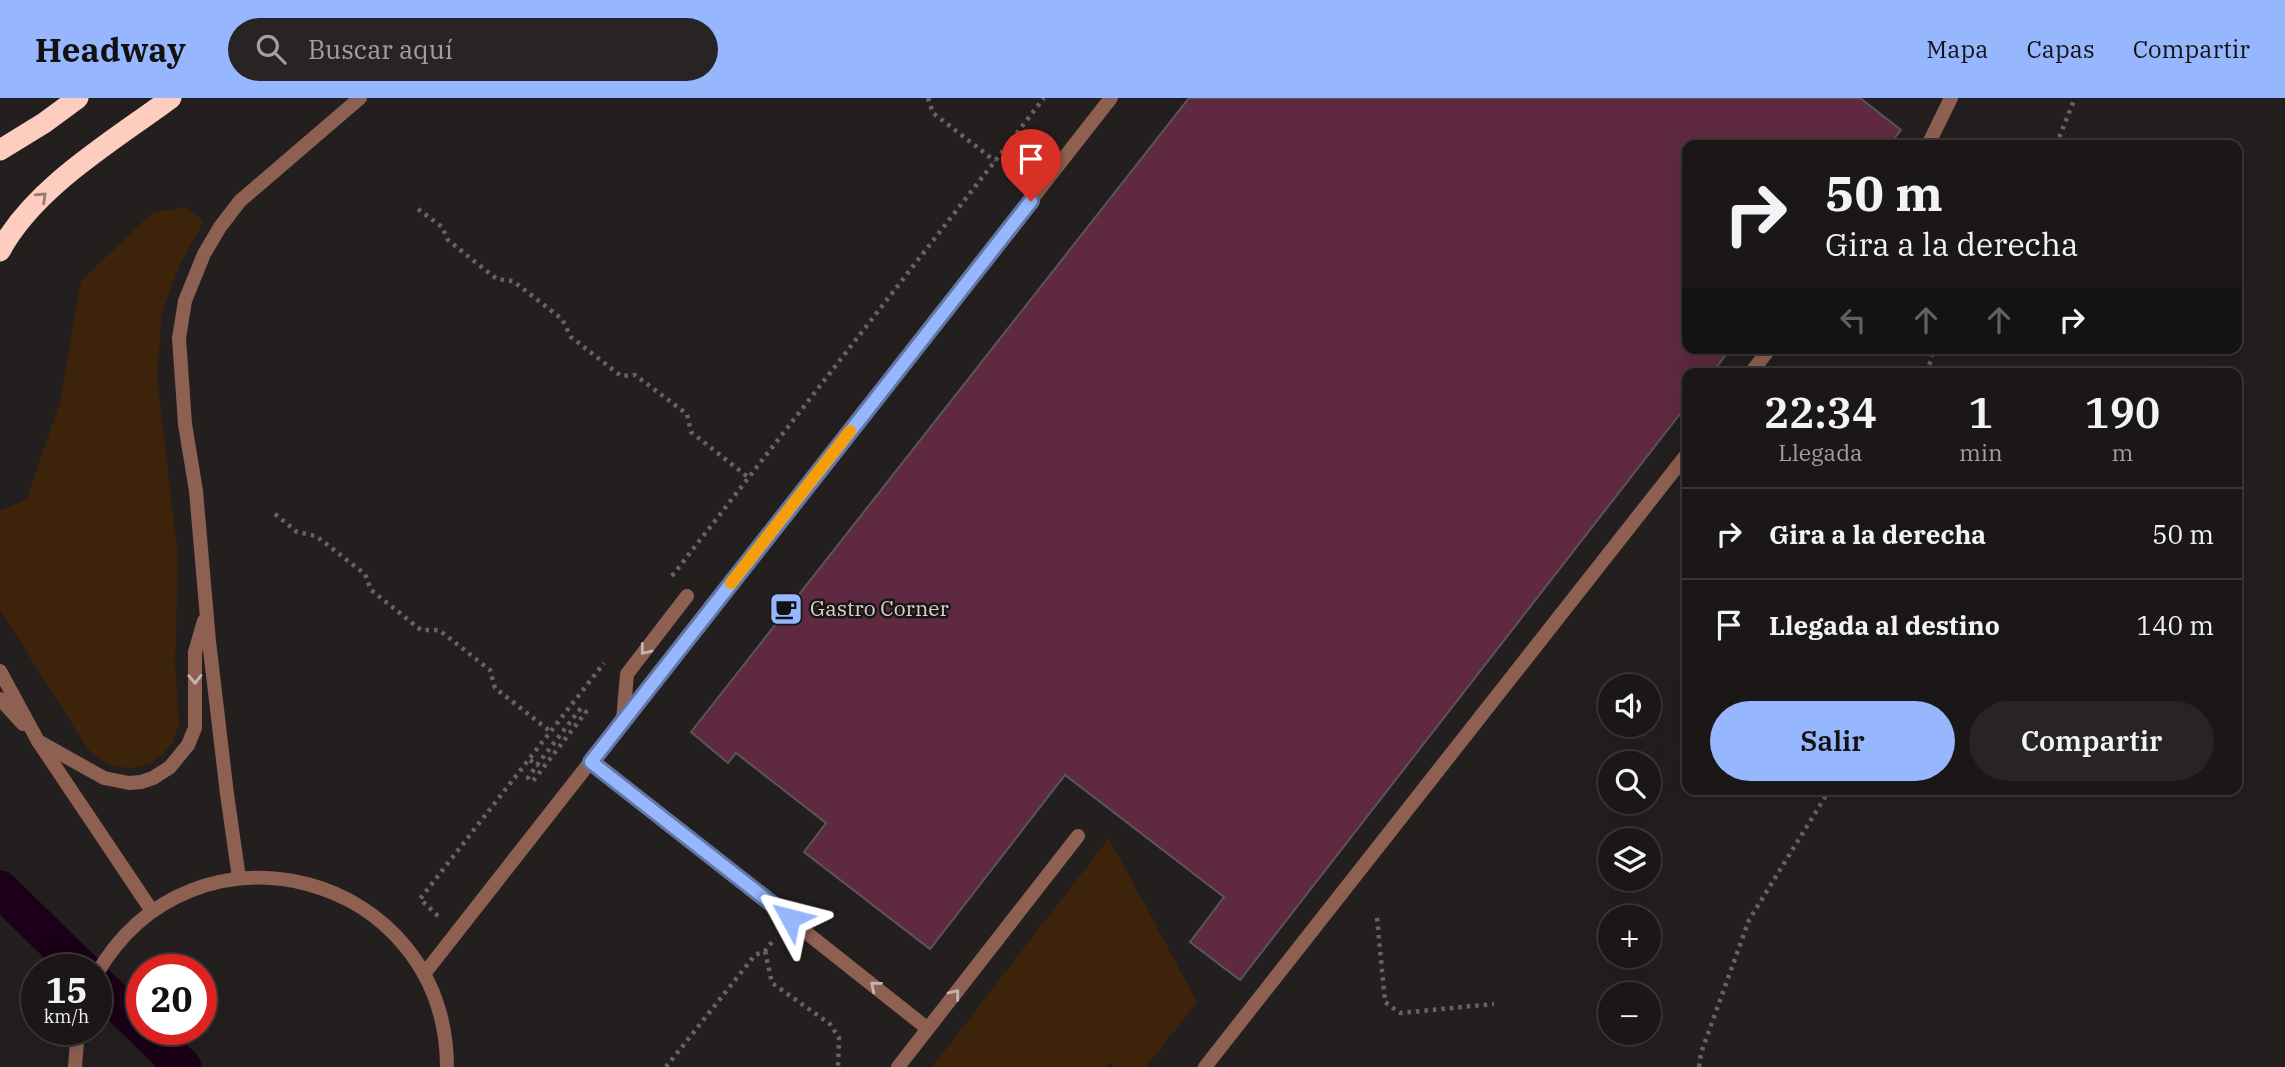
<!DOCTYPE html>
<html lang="es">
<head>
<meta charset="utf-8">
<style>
  :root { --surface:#1b1717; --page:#282424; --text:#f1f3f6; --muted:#a09fa1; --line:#393636; --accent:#96b6fd }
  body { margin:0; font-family:"IBM Plex Serif",serif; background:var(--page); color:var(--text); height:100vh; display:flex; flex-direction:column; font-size:26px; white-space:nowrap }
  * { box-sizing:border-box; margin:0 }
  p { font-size:23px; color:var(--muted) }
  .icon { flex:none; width:38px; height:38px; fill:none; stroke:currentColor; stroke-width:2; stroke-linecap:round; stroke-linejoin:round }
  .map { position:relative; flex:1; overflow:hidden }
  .side { position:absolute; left:1682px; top:270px; width:560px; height:427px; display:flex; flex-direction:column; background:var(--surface); border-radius:14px; box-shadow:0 7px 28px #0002,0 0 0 2px var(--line) }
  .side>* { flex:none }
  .hud { position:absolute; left:1682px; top:42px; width:560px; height:214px; border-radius:14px; box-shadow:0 7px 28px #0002,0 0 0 2px var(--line); background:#1b1717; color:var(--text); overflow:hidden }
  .buttons { position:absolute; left:1598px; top:576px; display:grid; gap:14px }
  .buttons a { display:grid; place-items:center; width:63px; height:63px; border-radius:50%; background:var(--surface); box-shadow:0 7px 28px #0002,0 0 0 2px var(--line); font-size:35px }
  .speed { position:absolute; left:21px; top:856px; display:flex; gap:14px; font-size:35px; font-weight:700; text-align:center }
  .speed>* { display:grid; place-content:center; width:91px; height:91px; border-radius:50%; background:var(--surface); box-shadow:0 7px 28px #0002,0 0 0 2px var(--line); line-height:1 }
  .speed small { font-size:18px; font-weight:400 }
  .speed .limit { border:10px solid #d22; background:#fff; color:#111 }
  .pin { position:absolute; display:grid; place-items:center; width:60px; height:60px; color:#fff; margin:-72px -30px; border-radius:50% 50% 50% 0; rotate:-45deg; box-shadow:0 0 7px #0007 }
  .pin .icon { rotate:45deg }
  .me { position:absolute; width:77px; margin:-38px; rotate:308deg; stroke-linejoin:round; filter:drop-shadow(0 0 5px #0008) }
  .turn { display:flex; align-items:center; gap:24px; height:147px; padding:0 28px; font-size:32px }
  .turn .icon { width:91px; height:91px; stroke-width:2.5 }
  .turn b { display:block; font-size:49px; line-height:60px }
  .lanes { display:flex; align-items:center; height:66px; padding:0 28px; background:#0003; justify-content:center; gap:35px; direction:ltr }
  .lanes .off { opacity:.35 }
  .eta { display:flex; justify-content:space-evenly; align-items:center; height:119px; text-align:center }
  .eta b { font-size:42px; font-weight:600; line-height:49px }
  .button { display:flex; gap:14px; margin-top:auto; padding:14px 28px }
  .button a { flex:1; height:80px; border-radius:42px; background:var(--accent); color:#111; font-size:28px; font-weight:600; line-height:80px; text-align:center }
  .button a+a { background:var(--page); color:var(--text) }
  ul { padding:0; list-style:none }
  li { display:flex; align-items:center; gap:21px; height:91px; padding:0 28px; border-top:2px solid var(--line) }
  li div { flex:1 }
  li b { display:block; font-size:26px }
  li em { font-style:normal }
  header { display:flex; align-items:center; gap:42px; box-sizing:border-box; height:98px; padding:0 35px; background:var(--accent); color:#111 }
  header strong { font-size:33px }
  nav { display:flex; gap:38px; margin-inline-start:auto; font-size:24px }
  .search { width:490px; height:63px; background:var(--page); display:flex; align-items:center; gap:18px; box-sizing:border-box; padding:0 24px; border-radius:38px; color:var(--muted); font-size:26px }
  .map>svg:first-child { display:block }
  .green { fill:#3d2309 }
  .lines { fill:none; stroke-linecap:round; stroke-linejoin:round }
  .canal { stroke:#1b0018; stroke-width:37 }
  .building { fill:#5f2a41; stroke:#5a5557; stroke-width:2 }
  .path { stroke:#676363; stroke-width:4.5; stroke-dasharray:3.5 5; stroke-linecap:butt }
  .lane { stroke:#8e6051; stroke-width:14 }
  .street { stroke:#8e6051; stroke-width:14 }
  .highway { stroke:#fdcebf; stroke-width:21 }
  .oneway { stroke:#977b73 }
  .oneway2 { stroke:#c3b6b2 }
  .route-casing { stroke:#6276a4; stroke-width:18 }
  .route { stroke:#96b6fd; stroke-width:12 }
  .slow { stroke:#f59e0b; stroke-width:12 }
  .labels { text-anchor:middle; stroke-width:5; stroke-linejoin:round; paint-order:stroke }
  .poi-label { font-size:21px; fill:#d5d2d2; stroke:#1a1616; text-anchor:start }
</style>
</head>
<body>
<header>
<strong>Headway</strong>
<div class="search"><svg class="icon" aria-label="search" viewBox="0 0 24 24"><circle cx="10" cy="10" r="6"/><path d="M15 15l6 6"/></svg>Buscar aquí</div>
<nav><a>Mapa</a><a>Capas</a><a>Compartir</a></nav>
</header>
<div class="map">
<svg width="2285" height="969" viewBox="0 0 2285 969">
  <rect width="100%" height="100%" fill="#241f1f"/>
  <path class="green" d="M185 109 204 123 180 166 162 214 157 279 178 460 175 566 179 626 171 647 162 657 151 665 135 670 117 669 101 662 88 651 0 512V413L27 401 61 301 81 183 152 115Z
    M1109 740 1197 904 1146 969H1114L1109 965 1105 969H932Z"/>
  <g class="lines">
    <path class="canal" d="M0 791 83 872
      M96 885 142 929
      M144 931 183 969"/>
  </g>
  <path class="building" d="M1189 0H1860L1901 32 1889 47H1687V250H1731L1712 275H1687V307L1240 882 1190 844 1224 799 1065 677 930 851 804 754 826 725 736 655 728 665 691 634Z"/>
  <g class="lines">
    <path class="path" d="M928 0 933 15 995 63
      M2056 47 2075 0
      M418 111 442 129 448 142 474 163 497 181 513 183 562 221 571 239 621 278 635 277 687 316 691 334 748 379
      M1927 275 1934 250
      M275 416 297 434 316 438 365 476 371 492 421 532H439L490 572 495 590 551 634
      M672 478 1044 0
      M530 662 537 667 581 610 586 614 533 683 528 680 537 667
      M438 818 420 801 604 565
      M1377 820 1385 904 1400 915 1494 906
      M765 853 772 885 830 926 839 940 838 969
      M666 969 755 857 765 853 775 840
      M1699 969 1701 955 1749 822 1830 691"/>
    <path class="lane" d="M1928 47 1951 0
      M1751 275 1770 250
      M623 622 627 576 687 498
      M38 643 104 680 129 685 141 684 153 680 170 669 188 647 195 630V554L204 523
      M591 664 928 931
      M239 780 227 696 209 543 196 393 185 326 179 240 185 203 204 156 220 129 240 103 360 0
      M424 876 1111 0
      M898 969 1078 738
      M1205 969 1687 356"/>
    <path class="street" d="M0 573 38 643 152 813
      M0 601 23 626
      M96 877C193 707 446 774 447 969
      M75 969 78 931"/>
    <path class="highway" d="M0 52 44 25 78 0
      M0 153C34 89 113 43 171 0"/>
  </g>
  <defs><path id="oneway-chevron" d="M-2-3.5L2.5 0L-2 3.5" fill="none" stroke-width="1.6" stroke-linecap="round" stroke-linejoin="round" transform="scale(1.75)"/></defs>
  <use class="oneway" href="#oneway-chevron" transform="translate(42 99) rotate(-43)"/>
  <g class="oneway2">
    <use href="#oneway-chevron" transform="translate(645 552) rotate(128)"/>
    <use href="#oneway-chevron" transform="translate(195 581) rotate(89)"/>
    <use href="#oneway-chevron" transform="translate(875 888) rotate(-141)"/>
    <use href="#oneway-chevron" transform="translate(955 896) rotate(-52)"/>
  </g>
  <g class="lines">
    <defs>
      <path id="route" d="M790 820 591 664 1031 103"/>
    </defs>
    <use href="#route" class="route-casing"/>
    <use href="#route" class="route"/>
    <path class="slow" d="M731 485 850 333"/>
  </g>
  <defs>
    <symbol id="cafe-square" viewBox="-11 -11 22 22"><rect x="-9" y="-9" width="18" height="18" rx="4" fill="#96b6fd" stroke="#1a1616"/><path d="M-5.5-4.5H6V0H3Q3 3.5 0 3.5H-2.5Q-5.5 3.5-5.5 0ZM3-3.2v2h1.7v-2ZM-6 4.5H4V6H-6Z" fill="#111"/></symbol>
  </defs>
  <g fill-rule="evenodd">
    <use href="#cafe-square" x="767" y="492" width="38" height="38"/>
  </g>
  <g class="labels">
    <g class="poi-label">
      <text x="810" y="518">Gastro Corner</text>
    </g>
  </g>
</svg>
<div class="buttons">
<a><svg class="icon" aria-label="sound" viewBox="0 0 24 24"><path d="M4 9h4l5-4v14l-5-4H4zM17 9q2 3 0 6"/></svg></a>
<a><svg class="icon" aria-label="search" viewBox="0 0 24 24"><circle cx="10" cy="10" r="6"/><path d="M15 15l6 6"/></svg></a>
<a><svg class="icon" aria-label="layers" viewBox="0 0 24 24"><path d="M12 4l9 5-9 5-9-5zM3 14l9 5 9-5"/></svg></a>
<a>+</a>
<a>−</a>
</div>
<div class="speed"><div>15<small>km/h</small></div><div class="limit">20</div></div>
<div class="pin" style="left:1031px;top:103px;background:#d93025"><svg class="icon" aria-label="arrive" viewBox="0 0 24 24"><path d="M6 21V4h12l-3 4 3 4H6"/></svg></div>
<svg class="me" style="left:790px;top:820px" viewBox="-20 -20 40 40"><path d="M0-17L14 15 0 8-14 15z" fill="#96b6fd" stroke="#fff" stroke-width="4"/></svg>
<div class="hud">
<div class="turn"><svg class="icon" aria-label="right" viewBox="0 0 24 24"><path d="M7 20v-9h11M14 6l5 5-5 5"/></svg><div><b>50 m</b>Gira a la derecha</div></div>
<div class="lanes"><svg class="icon off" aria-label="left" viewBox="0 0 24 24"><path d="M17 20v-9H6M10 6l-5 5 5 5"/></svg><svg class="icon off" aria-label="ahead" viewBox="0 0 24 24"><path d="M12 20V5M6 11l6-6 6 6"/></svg><svg class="icon off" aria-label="ahead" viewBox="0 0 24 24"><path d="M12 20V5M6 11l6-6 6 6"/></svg><svg class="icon" aria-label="right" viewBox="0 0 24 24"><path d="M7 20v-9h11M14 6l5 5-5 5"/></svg></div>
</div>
<section class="side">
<div class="eta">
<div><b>22:34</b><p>Llegada</p></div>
<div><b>1</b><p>min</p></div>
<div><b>190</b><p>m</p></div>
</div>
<ul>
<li><svg class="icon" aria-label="right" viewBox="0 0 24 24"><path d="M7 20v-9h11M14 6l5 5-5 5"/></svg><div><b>Gira a la derecha</b></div><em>50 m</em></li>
<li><svg class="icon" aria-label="arrive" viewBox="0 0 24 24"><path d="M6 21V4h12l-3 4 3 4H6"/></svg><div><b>Llegada al destino</b></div><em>140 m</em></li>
</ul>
<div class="button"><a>Salir</a><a>Compartir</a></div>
</section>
</div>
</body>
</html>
